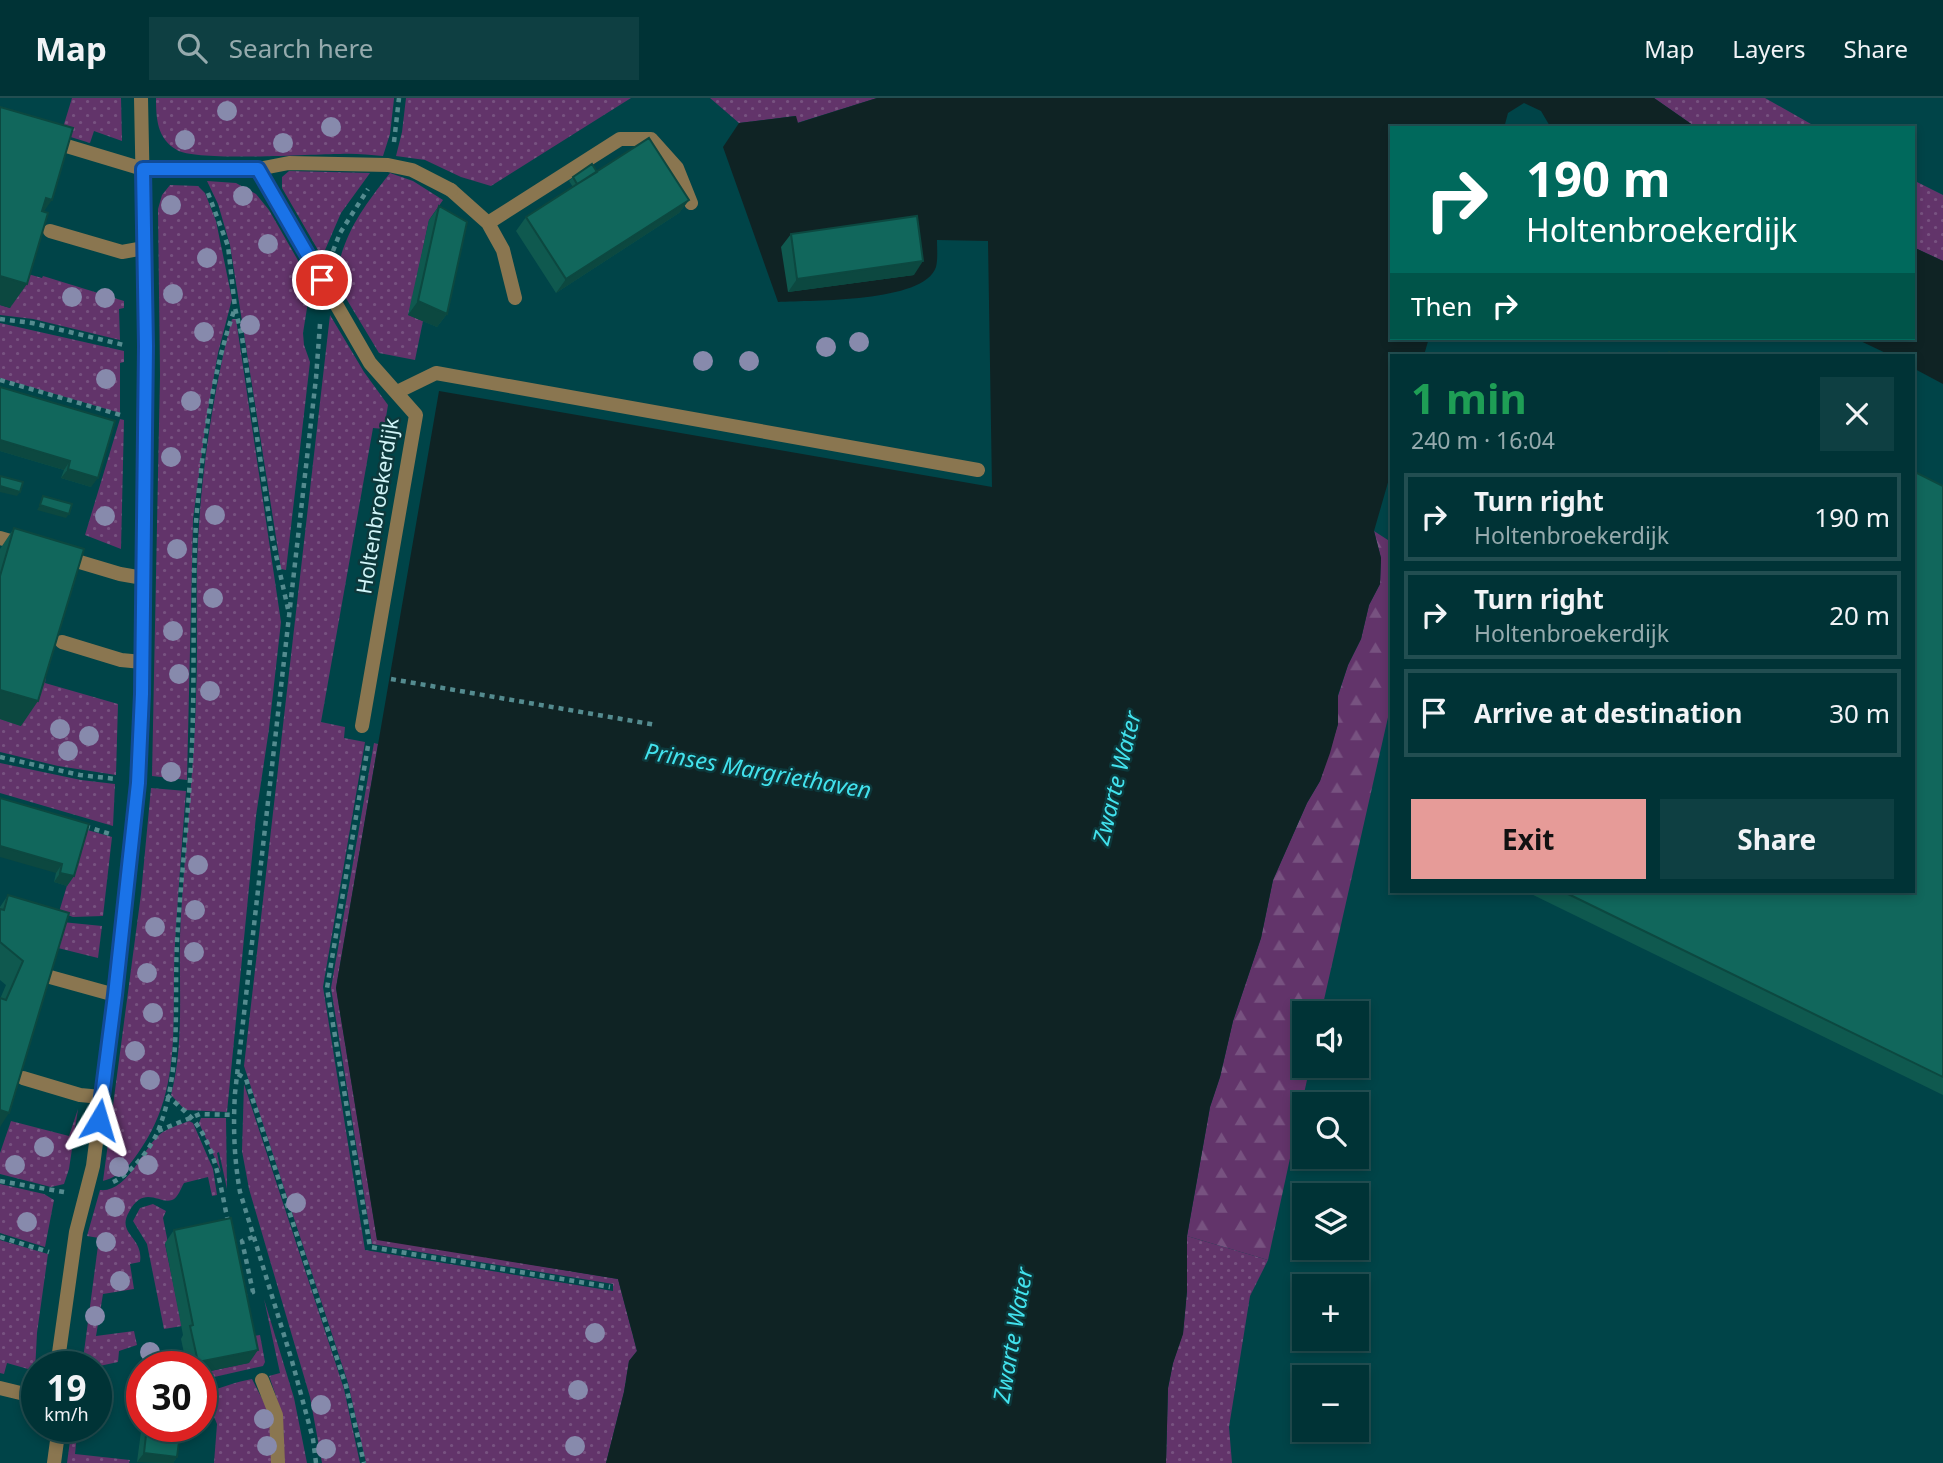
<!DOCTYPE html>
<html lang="en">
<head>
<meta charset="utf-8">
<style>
  :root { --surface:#003336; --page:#0e3f42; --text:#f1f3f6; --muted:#95aaad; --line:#224e51; --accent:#e69b98 }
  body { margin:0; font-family:"Noto Sans",sans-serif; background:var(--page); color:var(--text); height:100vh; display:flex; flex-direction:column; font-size:26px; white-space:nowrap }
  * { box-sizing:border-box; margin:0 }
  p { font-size:23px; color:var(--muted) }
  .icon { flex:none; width:38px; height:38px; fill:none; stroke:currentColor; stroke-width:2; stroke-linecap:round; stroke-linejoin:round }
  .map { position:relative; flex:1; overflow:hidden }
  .drawer { position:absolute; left:1390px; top:256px; width:525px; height:539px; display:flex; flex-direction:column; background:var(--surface); border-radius:0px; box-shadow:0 4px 10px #0003,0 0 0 2px var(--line) }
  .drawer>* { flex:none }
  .top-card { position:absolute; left:1390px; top:28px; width:525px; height:214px; border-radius:0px; box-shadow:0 4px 10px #0003,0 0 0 2px var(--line); background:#00695c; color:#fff; overflow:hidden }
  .controls { position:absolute; left:1292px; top:903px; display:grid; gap:14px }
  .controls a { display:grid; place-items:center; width:77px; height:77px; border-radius:0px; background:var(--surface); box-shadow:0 4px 10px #0003,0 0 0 2px var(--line); font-size:35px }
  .speed { position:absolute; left:21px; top:1253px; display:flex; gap:14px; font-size:35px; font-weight:700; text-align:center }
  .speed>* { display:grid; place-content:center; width:91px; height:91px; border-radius:50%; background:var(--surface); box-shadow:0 4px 10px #0003,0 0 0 2px var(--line); line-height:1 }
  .speed small { font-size:18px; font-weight:400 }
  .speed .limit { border:10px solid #d22; background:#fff; color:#111 }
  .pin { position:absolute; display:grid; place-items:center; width:60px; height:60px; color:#fff; margin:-30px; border:4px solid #fff; border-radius:50%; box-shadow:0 2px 7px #0007 }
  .me { position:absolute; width:77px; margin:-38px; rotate:7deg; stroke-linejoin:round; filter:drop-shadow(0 0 5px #0008) }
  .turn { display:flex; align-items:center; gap:24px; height:147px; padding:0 21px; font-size:32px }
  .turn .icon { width:91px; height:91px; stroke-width:2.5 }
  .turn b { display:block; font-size:49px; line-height:60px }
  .then { display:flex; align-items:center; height:66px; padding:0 21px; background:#0003; gap:14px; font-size:26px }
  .round { display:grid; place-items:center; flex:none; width:74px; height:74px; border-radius:0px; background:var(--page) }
  .summary { display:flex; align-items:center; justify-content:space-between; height:119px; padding:0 21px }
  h1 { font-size:42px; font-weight:700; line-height:52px; color:#1e9e55 }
  .cta { display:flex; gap:14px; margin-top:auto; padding:14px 21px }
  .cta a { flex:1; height:80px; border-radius:0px; background:var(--accent); color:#111; font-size:28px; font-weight:700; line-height:80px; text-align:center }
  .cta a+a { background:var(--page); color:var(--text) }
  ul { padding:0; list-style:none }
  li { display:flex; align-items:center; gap:21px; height:88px; margin:0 14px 10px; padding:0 7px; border:4px solid var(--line); border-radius:0px }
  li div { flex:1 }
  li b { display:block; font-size:26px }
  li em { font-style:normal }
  header { display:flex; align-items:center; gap:42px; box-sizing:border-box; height:98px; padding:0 35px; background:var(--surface); border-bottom:2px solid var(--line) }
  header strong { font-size:33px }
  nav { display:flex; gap:38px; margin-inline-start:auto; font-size:24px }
  .search { width:490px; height:63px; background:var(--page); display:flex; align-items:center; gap:18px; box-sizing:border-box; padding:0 24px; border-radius:0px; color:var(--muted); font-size:26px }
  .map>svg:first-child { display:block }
  .grass { fill:url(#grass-dots) }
  .forest { fill:url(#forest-firs) }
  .water { fill:#0f2324 }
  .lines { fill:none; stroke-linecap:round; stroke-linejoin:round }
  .path { stroke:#548b8f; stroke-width:4.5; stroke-dasharray:5 5; stroke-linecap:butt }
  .lane { stroke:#8a7650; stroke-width:14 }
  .street { stroke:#8a7650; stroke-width:14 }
  .tree { fill:#878aac }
  .wall { fill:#0f594f }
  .shaded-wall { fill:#0c4840 }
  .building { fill:#11675c; stroke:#0c4840; stroke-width:2 }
  .route-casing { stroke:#114b97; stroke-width:18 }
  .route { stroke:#1a73e8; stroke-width:12 }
  .labels { text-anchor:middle; stroke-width:5; stroke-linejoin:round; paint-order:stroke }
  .street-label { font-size:21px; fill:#d1f5f8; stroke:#0d383b }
  .water-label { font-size:23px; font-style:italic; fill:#42e2ed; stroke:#0d383b }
</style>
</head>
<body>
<header>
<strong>Map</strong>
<div class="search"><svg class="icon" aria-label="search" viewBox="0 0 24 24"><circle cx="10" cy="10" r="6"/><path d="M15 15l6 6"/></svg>Search here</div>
<nav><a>Map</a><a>Layers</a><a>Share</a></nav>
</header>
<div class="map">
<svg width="1943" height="1365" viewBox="0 0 1943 1365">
  <defs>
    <pattern id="grass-dots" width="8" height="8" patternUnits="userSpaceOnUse" patternTransform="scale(1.75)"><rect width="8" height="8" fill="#62346a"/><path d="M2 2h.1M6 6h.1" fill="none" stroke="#775280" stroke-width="1.8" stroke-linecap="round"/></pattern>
    <pattern id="forest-firs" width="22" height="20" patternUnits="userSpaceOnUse" patternTransform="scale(1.75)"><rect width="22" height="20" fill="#62346a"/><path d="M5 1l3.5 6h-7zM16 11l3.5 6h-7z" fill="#775280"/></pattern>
  </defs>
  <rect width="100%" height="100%" fill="#004448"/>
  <path class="grass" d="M72 0H121L122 43 94 33 90 45 61 36Z
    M156 0H394V1L390 36 383 58C369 57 354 55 340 56 311 56 197 64 177 52 157 41 156 20 156 0Z
    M406 0H631L491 88 461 79 425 62 396 58 402 34Z
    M710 0H877L797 25 795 18 739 25Z
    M1654 0H1765L1818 30H1697Z
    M289 73 370 75 341 115 322 159 282 90V79Z
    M390 75 413 83 443 102 429 122 409 217 423 223 415 262 379 255 335 182C344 135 361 112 390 75Z
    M1913 82 1943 97V163L1913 149Z
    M207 83 236 85 256 96 269 112 311 185 303 235 304 247 310 264 286 472 281 471 230 147 218 106Z
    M170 87 198 88 205 95 216 123 232 201 218 255 207 318 193 421 187 682 152 678 160 277 158 111 162 97Z
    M21 174 42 180 43 178 124 203V210L119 211 120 242 33 221 0 217V207L10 210Z
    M330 217 364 274 388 307 384 331 373 330 321 624 345 629 344 640 365 644 323 889 365 1152 613 1193V1186L372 1146 331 890 374 645 378 646 336 890 377 1141 618 1181 637 1253 629 1263 624 1294 606 1365H366L348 1285 244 968Z
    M232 221H236L281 524 269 631 256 718 227 1014 185 1012 171 997C186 939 177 877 181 817 185 745 194 673 196 600 198 556 196 512 197 468 199 390 212 296 232 221Z
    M0 225 124 253V264L120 265V315L0 280Z
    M120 321 124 322 121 451 85 437Z
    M44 577 46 579 45 585 118 606 116 677 58 668 0 654V621Z
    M0 665 81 682 115 686 113 728 0 695Z
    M151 690 186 693C182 744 178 796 175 847 171 917 183 988 142 1049 132 1065 122 1078 103 1083L141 796Z
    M84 731 112 739 103 818 73 819 59 814Z
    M62 824 102 828 98 860 54 849Z
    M244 986 344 1291 360 1365H322L310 1299 249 1091 242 1053Z
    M78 1011 69 1071 64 1086 51 1089 0 1076V1055L11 1023 69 1038Z
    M201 1020H226L227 1091 219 1054 217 1055 221 1074 199 1025Z
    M189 1023 193 1025 213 1071 217 1097 212 1098 208 1079 184 1085C181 1090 178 1100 172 1102 160 1107 144 1086 129 1114 116 1136 144 1139 140 1164L130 1166 134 1191 103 1196 96 1238 134 1233 137 1247 119 1253 118 1264 95 1269H82L99 1140 87 1138 100 1092C127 1095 142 1052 159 1037 167 1030 179 1027 189 1023Z
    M0 1086 44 1096 54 1102 45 1149 0 1135Z
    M153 1106 166 1113 163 1120 168 1145 165 1146 182 1228 164 1231 147 1146 133 1123 140 1110Z
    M1187 1138 1268 1162 1250 1198 1229 1329 1232 1365H1166L1168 1290 1173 1265 1183 1235 1187 1193Z
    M0 1142 48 1156 37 1235 35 1273 7 1265 4 1276 0 1275Z
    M264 1201 294 1300 307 1365H283C286 1330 281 1311 269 1278L280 1275Z
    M260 1237 265 1264 263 1268 201 1282V1275L248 1265 243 1240Z
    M252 1281 269 1314 272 1365H214L217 1326 205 1297 208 1294C223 1289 236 1284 252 1281Z
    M72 1328H78L75 1356 130 1362 129 1365H67Z"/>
  <path class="forest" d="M1374 433 1391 444V606L1321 915H1304V968H1310L1268 1162 1187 1138 1210 1009 1220 979 1233 923 1261 840 1273 782 1307 705 1320 683 1338 626V598L1348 567 1361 541 1369 507 1380 486 1381 460Z"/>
  <path class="water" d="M877 0H1654L1697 30H1551L1541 13 1524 5 1508 15 1504 30H1391V240H1429L1424 257H1391V374L1374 433 1381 460 1380 486 1369 507 1361 541 1348 567 1338 597V626L1330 655 1320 683 1307 705 1273 782 1261 840 1233 923 1220 979 1210 1009 1187 1138V1193L1183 1236 1173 1265 1168 1290 1166 1365H606L624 1294 629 1263 637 1253 618 1181 377 1142 336 890 439 293 992 389 988 143 937 142C937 150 938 161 936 169 924 205 812 202 778 204L723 49 739 25 796 18 798 25Z
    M1913 149 1943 163V286L1913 270V257H1890L1854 240H1913Z"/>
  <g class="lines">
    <path class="path" d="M394 44 399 0
      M208 95 228 148 235 210 242 239 272 439 288 511
      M333 153 340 135 368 91
      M0 221 32 225 124 247
      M0 282 124 318
      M391 581 656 627
      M368 648 327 890 370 1149 610 1189
      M0 659 80 677 116 681
      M85 728 110 736
      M238 976 246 981 346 1288 364 1365
      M167 997C176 1006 187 1014 195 1024 216 1051 221 1091 228 1124
      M158 1033 200 1016 234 1017
      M0 1083 64 1094
      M113 1084C131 1076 151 1050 158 1033 182 973 174 906 177 843 181 778 189 713 192 647 195 573 192 498 196 424 202 353 211 278 235 210
      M0 1139 49 1154
      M244 1194V1196L253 1194 242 1143 253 1139
      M316 1365 313 1341 292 1263 240 1094C234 1061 233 1028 235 995L316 280 320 226"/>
    <path class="lane" d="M50 43 143 71
      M451 92 488 125 503 152 515 200
      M488 125 620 41H651L677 70 691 105
      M50 133 122 154 144 150
      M397 294 436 275 978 372
      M0 440 24 447
      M63 459 120 476 143 480
      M62 544 121 562 142 564
      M50 879 115 897
      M23 980 80 997 101 999
      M0 1290 37 1299"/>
    <path class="street" d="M143 71H258L289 65 388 67 412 72 451 92
      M258 71 370 265 416 317 362 628
      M57 1269 76 1134 93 1068 115 897 138 685 142 596 146 249 141 0
      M262 1282 276 1317 278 1365
      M54 1365 59 1328"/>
  </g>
  <g class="tree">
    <circle cx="227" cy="13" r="10"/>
    <circle cx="331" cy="29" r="10"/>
    <circle cx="185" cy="42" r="10"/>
    <circle cx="283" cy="45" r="10"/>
    <circle cx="243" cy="98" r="10"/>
    <circle cx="171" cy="107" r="10"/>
    <circle cx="268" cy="146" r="10"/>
    <circle cx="207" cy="160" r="10"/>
    <circle cx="173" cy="196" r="10"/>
    <circle cx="72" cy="199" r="10"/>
    <circle cx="105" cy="200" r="10"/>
    <circle cx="250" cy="227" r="10"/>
    <circle cx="204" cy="234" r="10"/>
    <circle cx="859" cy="244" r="10"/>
    <circle cx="826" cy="249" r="10"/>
    <circle cx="703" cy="263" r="10"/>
    <circle cx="749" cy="263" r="10"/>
    <circle cx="106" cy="281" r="10"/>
    <circle cx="191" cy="303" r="10"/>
    <circle cx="171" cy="359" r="10"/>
    <circle cx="215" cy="417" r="10"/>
    <circle cx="105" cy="418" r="10"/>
    <circle cx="177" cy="451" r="10"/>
    <circle cx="213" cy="500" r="10"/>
    <circle cx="173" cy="533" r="10"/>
    <circle cx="179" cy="576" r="10"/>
    <circle cx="210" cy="593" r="10"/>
    <circle cx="60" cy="631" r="10"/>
    <circle cx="89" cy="638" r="10"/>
    <circle cx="68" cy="653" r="10"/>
    <circle cx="171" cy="674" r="10"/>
    <circle cx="198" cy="767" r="10"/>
    <circle cx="195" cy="812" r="10"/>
    <circle cx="155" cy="829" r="10"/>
    <circle cx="194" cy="854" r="10"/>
    <circle cx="147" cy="875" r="10"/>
    <circle cx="153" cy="915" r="10"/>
    <circle cx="135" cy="953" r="10"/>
    <circle cx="150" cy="982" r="10"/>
    <circle cx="44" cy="1049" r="10"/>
    <circle cx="15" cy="1067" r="10"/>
    <circle cx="148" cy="1067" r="10"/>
    <circle cx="119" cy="1069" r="10"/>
    <circle cx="296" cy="1105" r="10"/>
    <circle cx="115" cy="1109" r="10"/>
    <circle cx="27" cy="1124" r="10"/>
    <circle cx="106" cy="1144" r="10"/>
    <circle cx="120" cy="1183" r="10"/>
    <circle cx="95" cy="1218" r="10"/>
    <circle cx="595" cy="1235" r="10"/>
    <circle cx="150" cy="1254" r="10"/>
    <circle cx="578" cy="1292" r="10"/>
    <circle cx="321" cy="1307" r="10"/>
    <circle cx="264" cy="1321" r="10"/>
    <circle cx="267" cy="1348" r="10"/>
    <circle cx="575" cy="1348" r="10"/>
    <circle cx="326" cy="1351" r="10"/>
  </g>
  <path class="wall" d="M597 74 689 102 679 115 556 195 516 133 526 119 573 89 569 83 573 79Z
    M439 108 447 216 437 229 408 217 429 122Z
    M791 136 914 177 788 194 781 149Z
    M0 289 115 323 91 389 61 380 64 372 0 353Z
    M1943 388V997L1525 793H1913Z
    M14 430 21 628 0 621V451Z
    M0 700 74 778 67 788 54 784 56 775Z
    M8 797 69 815 0 1029V901L6 887 0 882V809Z
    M174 1132 249 1265 187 1269 181 1241 183 1237 165 1145Z
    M142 1326V1328H178L177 1359 173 1365 137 1364Z"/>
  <path class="shaded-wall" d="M46 100 52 102 35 126Z
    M689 102 679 115 556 195 566 181Z
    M923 163 914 177 788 194 797 181Z
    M0 178 27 186 10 210 0 207Z
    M418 203 447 216 437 229 408 217Z
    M0 342 70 363 64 372 0 353Z
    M68 371 98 380 91 389 61 380Z
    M0 388 20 394 17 398 0 394Z
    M40 407 69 416 66 420 37 412Z
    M0 592 38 603 21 628 0 621Z
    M0 748 62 766 56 775 0 759Z
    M60 775 74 778 67 788 54 784Z
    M0 1012 9 1015 0 1029Z
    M258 1252 249 1265 201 1275V1269H195L198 1264Z
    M144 1355 177 1359 173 1365 137 1364Z"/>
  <path class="building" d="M0 9 73 30 52 102 46 100 42 113 48 115 27 186 0 178Z
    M649 40 689 102 566 181 526 119Z
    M592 66 597 74 577 86 573 79Z
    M439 108 467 124 447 216 418 203Z
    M917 118 923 163 797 181 791 136Z
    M1669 254 1677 257H1668Z
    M0 289 115 323 98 380 68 371 70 363 0 342Z
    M1913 373 1943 388V979L1562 793H1913Z
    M0 378 23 384 20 394 0 388Z
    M43 398 72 406 69 416 40 407Z
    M14 430 84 451 38 603 0 592V478Z
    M0 700 89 726 74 778 60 775 62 766 0 748Z
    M8 797 69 815 9 1015 0 1012V900L6 902 23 863 0 844V811L4 812Z
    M231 1120 258 1252 198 1264 190 1228 193 1227 174 1132Z
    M147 1328 181 1329 177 1359 144 1355Z"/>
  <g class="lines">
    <defs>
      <path id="route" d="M99 1022 115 897 138 685 142 596 146 248 143 71H258L322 182"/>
    </defs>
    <use href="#route" class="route-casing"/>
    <use href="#route" class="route"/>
  </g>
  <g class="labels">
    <g class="street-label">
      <text transform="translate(378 408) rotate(-81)" y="7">Holtenbroekerdijk</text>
    </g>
    <g class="water-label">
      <text transform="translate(758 673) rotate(10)" y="8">Prinses Margriethaven</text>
      <text transform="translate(1117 680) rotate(-76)" y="8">Zwarte Water</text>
      <text transform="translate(1013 1237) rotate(-80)" y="8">Zwarte Water</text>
    </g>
  </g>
</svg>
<div class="controls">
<a><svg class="icon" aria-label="sound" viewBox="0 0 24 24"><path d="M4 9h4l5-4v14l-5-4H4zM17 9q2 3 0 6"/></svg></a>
<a><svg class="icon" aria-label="search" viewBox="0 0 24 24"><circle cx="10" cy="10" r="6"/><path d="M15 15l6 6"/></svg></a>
<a><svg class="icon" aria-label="layers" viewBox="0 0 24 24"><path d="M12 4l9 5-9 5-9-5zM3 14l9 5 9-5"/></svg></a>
<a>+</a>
<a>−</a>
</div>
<div class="speed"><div>19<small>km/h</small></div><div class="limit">30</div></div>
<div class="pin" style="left:322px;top:182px;background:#d93025"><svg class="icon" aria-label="arrive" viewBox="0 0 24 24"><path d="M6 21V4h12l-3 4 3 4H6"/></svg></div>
<svg class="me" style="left:99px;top:1022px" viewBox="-20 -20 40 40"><path d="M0-17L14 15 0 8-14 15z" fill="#1a73e8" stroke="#fff" stroke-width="4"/></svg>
<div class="top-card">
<div class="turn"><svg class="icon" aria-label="right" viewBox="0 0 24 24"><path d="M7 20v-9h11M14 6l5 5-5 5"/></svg><div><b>190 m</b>Holtenbroekerdijk</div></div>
<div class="then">Then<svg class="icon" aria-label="right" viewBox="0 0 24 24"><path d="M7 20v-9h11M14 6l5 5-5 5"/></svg></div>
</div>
<section class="drawer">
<div class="summary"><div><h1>1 min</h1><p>240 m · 16:04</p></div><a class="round"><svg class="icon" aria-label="close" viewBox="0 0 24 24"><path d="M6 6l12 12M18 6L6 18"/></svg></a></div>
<ul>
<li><svg class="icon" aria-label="right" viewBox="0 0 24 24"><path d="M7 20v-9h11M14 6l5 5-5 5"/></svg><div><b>Turn right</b><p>Holtenbroekerdijk</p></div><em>190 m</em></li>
<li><svg class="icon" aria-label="right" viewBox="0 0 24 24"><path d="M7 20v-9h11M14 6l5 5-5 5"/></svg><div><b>Turn right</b><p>Holtenbroekerdijk</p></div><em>20 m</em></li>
<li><svg class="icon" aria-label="arrive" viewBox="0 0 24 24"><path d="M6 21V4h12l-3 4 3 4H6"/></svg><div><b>Arrive at destination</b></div><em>30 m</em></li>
</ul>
<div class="cta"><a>Exit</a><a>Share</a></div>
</section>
</div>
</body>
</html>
